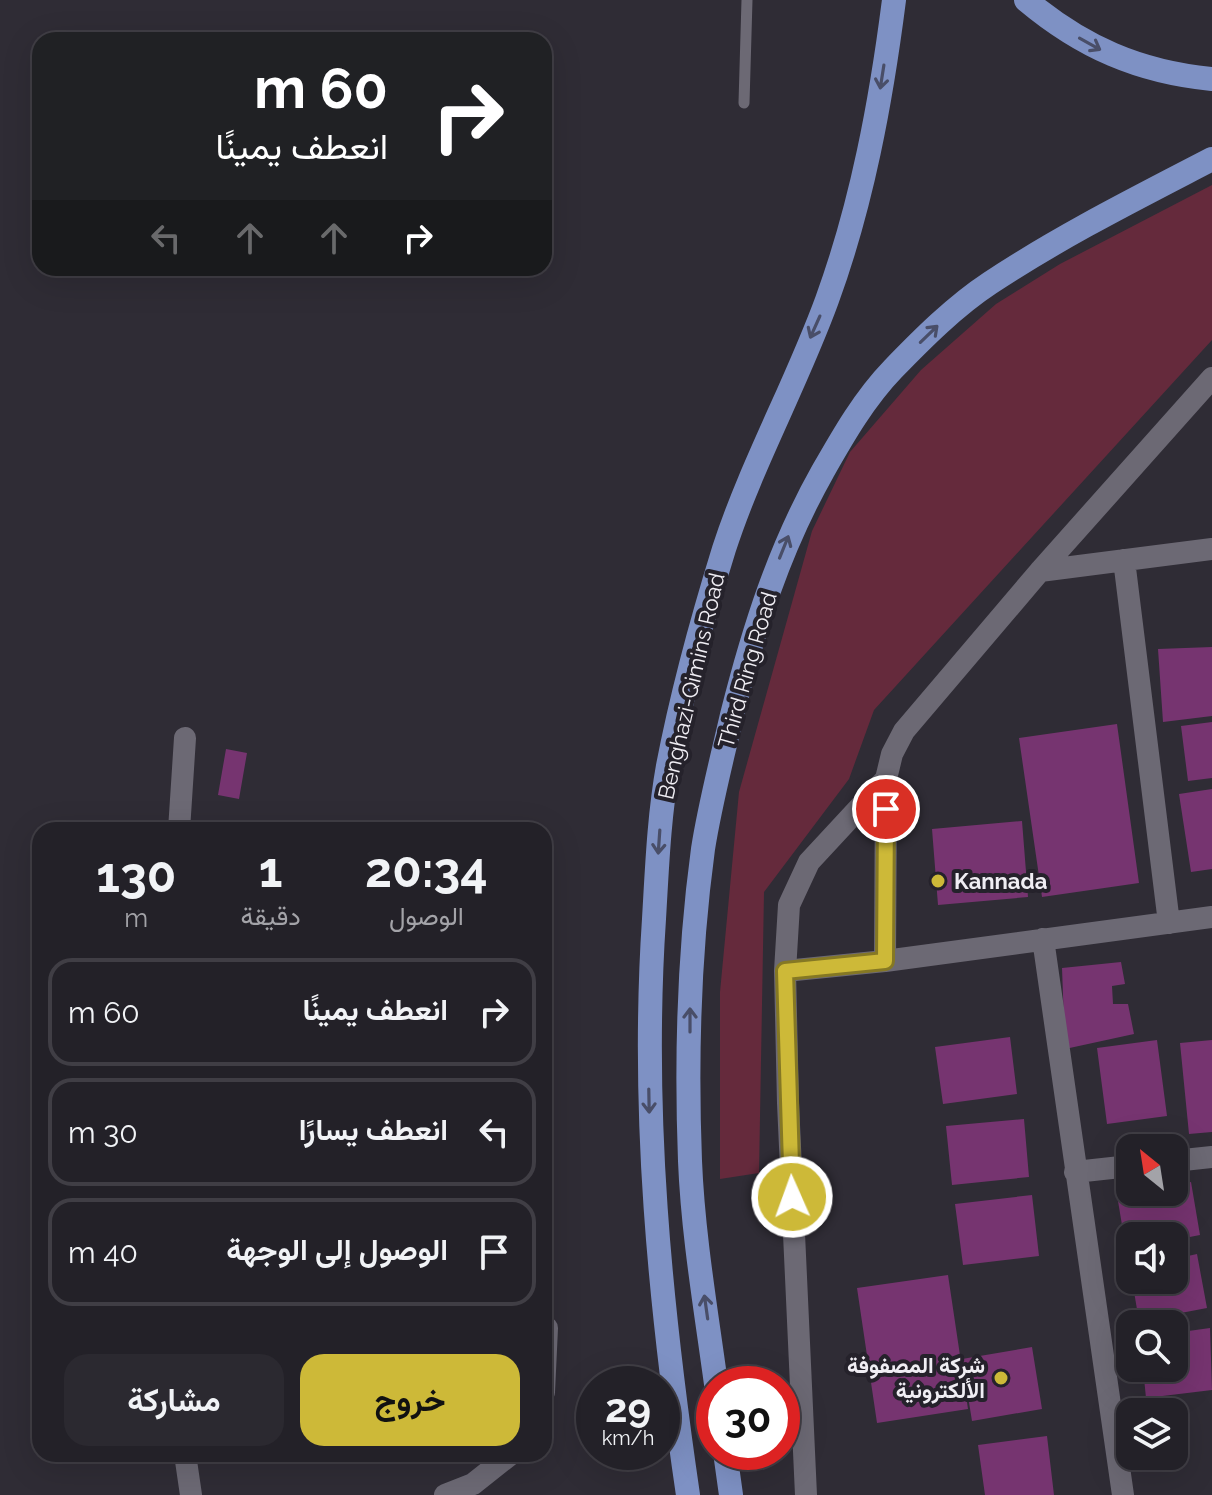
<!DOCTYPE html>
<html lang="ar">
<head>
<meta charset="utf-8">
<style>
  :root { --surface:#232128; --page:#2b2930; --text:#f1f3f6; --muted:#a3a3a8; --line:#403e45; --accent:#cdb938 }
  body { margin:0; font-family:Raleway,Vazirmatn,sans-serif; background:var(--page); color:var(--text); direction:rtl; height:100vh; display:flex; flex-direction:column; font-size:30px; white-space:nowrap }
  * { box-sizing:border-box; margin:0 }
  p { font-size:26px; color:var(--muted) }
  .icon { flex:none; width:44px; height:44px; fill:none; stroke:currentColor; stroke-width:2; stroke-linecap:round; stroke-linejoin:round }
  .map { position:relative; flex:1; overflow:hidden; direction:ltr }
  .side { position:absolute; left:32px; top:822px; width:520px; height:640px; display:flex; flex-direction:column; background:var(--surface); border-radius:24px; box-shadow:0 8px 32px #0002,0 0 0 2px var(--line); direction:rtl }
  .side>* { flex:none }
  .banner { position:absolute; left:32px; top:32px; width:520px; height:244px; border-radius:24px; box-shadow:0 8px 32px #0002,0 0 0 2px var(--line); direction:rtl; background:#202124; color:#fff; overflow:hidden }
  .needle { width:52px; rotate:330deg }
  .buttons { position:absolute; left:1116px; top:1134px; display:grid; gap:16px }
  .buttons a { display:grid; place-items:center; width:72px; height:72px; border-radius:16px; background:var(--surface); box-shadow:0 8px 32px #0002,0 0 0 2px var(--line); font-size:40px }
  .speed { position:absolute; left:576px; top:1366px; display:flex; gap:16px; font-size:40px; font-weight:700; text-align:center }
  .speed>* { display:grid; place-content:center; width:104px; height:104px; border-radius:50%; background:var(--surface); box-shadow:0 8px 32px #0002,0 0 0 2px var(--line); line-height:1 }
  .speed small { font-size:20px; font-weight:400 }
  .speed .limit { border:12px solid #d22; background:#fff; color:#111 }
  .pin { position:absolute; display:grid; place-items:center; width:68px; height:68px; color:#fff; margin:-34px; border:4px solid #fff; border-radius:50%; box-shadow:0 2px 8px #0007 }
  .me { position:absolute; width:88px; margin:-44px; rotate:358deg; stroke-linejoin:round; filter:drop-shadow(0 0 6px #0008) }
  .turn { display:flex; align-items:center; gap:28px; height:168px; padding:0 32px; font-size:36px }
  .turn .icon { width:104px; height:104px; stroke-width:2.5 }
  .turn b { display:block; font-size:56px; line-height:68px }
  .lanes { display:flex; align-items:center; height:76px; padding:0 32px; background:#0003; justify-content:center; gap:40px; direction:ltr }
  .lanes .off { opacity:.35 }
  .eta { display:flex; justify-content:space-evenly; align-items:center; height:136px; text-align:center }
  .eta b { font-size:48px; font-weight:700; line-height:56px }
  .primary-button { display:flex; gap:16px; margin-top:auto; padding:16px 32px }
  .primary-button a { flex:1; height:92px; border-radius:24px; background:var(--accent); color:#111; font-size:32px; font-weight:700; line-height:92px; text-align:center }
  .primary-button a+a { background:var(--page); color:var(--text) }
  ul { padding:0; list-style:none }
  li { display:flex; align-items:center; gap:24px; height:108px; margin:0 16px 12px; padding:0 16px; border:4px solid var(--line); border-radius:24px }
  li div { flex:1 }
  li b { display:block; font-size:30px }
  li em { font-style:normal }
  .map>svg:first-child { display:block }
  .green { fill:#652a3c }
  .building { fill:#763470 }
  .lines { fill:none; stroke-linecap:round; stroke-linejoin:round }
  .lane { stroke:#6c6974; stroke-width:11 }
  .street { stroke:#6c6974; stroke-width:22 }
  .primary { stroke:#7e91c4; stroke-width:24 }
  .oneway { stroke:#494e68 }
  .route-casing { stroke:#857824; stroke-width:20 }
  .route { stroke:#cdb938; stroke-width:14 }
  .poi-dot { fill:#cdb938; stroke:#25222b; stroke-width:3 }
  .labels { text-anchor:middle; stroke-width:8; stroke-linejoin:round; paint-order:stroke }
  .street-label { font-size:22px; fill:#f0eef4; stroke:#25222b }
  .poi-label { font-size:22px; font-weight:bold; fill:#f0eef4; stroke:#25222b; text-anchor:start }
</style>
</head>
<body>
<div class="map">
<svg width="1212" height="1495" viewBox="0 0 1212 1495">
  <rect width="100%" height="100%" fill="#2f2c35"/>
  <path class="green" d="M1212 185V340L874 710 849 779 764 892 759 1173 720 1179V992L739 792 812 531 850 452 921 370 996 304 1060 264Z"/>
  <path class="building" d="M1212 647V716L1163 722 1158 649Z
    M1212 722V778L1188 781 1181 726Z
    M1117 724 1139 883 1042 897 1019 738Z
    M226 749 247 753 239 799 218 795Z
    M1212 789V869L1191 872 1179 794Z
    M1022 821 1028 897 938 905 932 829Z
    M1121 962 1125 984 1112 986 1113 1004H1128L1134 1034 1065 1049 1062 968Z
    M1010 1037 1017 1094 943 1104 935 1047Z
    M1157 1040 1167 1116 1107 1124 1097 1048Z
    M1212 1040V1132L1189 1134 1180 1043Z
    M1024 1119 1029 1177 952 1185 946 1126Z
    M1191 1182 1200 1235 1174 1240V1236H1130V1248L1126 1249 1117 1195 1135 1192H1174V1185Z
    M1032 1195 1039 1256 963 1265 955 1204Z
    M1197 1254 1207 1308 1139 1321 1132 1280H1174V1259Z
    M948 1275 968 1409 877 1423 857 1288Z
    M1210 1328 1212 1390 1146 1398 1143 1368H1174V1333Z
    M1032 1347 1042 1409 972 1421 962 1359Z
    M1047 1436 1054 1495H985L978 1445Z"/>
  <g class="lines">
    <path class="lane" d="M744 103 747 0"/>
    <path class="street" d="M1124 560 1169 923
      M1040 571 1212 549
      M179 830 185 738
      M1043 939 1123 1495
      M885 961 886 779 892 754 904 731 1040 571 1212 378
      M785 971 789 905 809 862 886 779
      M1174 1161 1212 1157
      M1075 1172 1130 1166
      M544 1392 547 1328
      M185 1454 191 1495
      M445 1495 473 1484 511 1454
      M806 1495 788 1103 785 971 885 961 1212 917"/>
    <path class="primary" d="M1026 0C1082 47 1139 72 1212 79
      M716 1384C706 1310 693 1235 690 1161 686 1057 689 952 703 849 710 804 722 759 732 715 754 628 779 549 823 471 843 436 864 399 893 369 922 339 955 306 990 283 1061 236 1137 198 1212 159
      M725 1452 731 1495
      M688 1495C660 1304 641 1112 654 919 657 868 659 816 668 766 682 693 702 620 724 549 752 463 796 385 827 300 862 204 881 102 894 0"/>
  </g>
  <defs><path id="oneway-shaft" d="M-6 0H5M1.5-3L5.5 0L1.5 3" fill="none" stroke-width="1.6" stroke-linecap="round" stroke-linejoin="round" transform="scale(2)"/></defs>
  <g class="oneway">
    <use href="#oneway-shaft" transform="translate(1090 44) rotate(29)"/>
    <use href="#oneway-shaft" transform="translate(882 77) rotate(99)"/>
    <use href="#oneway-shaft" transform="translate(815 327) rotate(114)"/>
    <use href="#oneway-shaft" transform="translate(929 334) rotate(-44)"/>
    <use href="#oneway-shaft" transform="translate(784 547) rotate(-68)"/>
    <use href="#oneway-shaft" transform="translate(659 842) rotate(94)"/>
    <use href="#oneway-shaft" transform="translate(690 1020) rotate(-90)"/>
    <use href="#oneway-shaft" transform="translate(649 1101) rotate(89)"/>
    <use href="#oneway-shaft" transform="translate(706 1307) rotate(-98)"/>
  </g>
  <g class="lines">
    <defs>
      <path id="route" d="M792 1197 785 971 885 961 886 809"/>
    </defs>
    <use href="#route" class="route-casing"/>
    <use href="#route" class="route"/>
  </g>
  <g class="poi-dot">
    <circle cx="938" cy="881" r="8"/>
    <circle cx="1001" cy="1378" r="8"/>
  </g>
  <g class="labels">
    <g class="street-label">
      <text transform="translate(747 670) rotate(-74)" y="8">Third Ring Road</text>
      <text transform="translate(691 686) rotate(-77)" y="8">Benghazi-Qimins Road</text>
    </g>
    <g class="poi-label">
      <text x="954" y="889">Kannada</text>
      <text x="985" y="1373" text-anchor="end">شركة المصفوفة<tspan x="985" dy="25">الألكترونية</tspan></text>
    </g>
  </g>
</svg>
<div class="buttons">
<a><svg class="needle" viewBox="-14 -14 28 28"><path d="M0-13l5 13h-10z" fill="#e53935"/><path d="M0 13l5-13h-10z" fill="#a3a3a8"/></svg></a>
<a><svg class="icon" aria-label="sound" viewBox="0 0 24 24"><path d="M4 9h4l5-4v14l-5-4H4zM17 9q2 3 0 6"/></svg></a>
<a><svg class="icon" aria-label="search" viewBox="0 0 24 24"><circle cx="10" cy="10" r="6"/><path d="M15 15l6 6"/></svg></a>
<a><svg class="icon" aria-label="layers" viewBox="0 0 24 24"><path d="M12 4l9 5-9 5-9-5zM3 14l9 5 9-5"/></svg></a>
</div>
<div class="speed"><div>29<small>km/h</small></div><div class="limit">30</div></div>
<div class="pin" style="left:886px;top:809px;background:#d93025"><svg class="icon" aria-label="arrive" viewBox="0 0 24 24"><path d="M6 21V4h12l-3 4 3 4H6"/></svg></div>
<svg class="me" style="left:792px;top:1197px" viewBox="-20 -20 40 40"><circle r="17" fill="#cdb938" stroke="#fff" stroke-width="3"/><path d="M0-11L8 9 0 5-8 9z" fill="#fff"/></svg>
<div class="banner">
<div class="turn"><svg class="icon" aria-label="right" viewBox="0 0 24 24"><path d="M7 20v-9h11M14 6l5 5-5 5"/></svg><div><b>60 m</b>انعطف يمينًا</div></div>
<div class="lanes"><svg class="icon off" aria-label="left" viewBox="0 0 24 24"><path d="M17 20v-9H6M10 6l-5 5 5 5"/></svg><svg class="icon off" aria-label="ahead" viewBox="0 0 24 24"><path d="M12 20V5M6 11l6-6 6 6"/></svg><svg class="icon off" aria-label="ahead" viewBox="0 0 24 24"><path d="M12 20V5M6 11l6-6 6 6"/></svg><svg class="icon" aria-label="right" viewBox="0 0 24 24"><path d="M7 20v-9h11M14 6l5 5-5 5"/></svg></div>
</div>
<section class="side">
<div class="eta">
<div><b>20:34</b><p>الوصول</p></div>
<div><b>1</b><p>دقيقة</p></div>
<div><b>130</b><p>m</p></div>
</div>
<ul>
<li><svg class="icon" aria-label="right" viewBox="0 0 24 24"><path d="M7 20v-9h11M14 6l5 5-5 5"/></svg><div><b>انعطف يمينًا</b></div><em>60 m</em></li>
<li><svg class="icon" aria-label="left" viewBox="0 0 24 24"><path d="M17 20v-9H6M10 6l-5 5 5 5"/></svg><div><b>انعطف يسارًا</b></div><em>30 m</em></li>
<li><svg class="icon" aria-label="arrive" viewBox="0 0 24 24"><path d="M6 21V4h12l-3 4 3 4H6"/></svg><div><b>الوصول إلى الوجهة</b></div><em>40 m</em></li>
</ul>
<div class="primary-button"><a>خروج</a><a>مشاركة</a></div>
</section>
</div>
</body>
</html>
